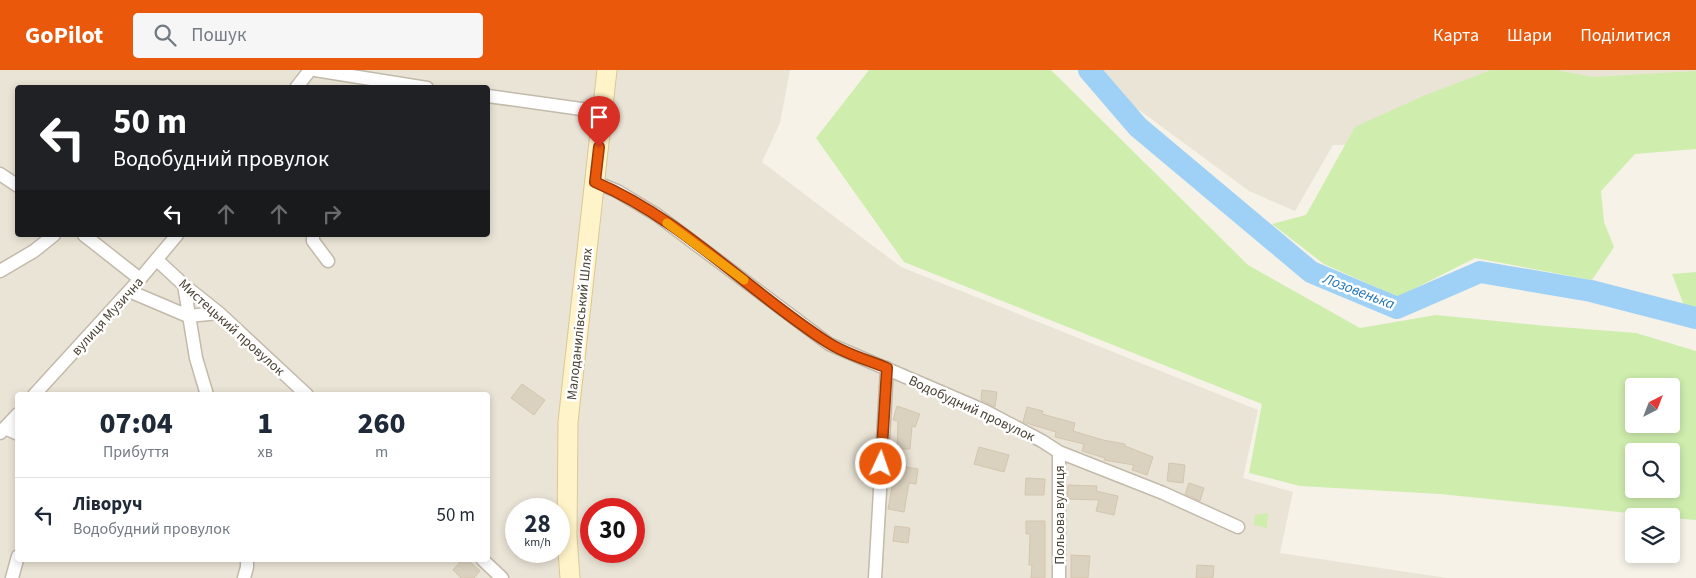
<!DOCTYPE html>
<html lang="uk">
<head>
<meta charset="utf-8">
<style>
  :root { --surface:#fff; --page:#f6f6f7; --text:#1f2937; --muted:#747a83; --line:#e0e1e3; --accent:#ea580c }
  body { margin:0; font-family:"Source Sans 3",sans-serif; background:var(--page); color:var(--text); height:100vh; display:flex; flex-direction:column; font-size:19px; white-space:nowrap }
  * { box-sizing:border-box; margin:0 }
  p { font-size:16px; color:var(--muted) }
  .icon { flex:none; width:28px; height:28px; fill:none; stroke:currentColor; stroke-width:2; stroke-linecap:round; stroke-linejoin:round }
  .map { position:relative; flex:1; overflow:hidden }
  .panel { position:absolute; left:15px; top:322px; width:475px; height:170px; display:flex; flex-direction:column; background:var(--surface); border-radius:5px; box-shadow:0 2px 8px #0003 }
  .panel>* { flex:none }
  .banner { position:absolute; left:15px; top:15px; width:475px; height:152px; border-radius:5px; box-shadow:0 2px 8px #0003; background:#202124; color:#fff; overflow:hidden }
  .needle { width:32px; rotate:42deg }
  .fabs { position:absolute; left:1625px; top:308px; display:grid; gap:10px }
  .fabs a { display:grid; place-items:center; width:55px; height:55px; border-radius:5px; background:var(--surface); box-shadow:0 2px 8px #0003; font-size:25px }
  .speed { position:absolute; left:505px; top:428px; display:flex; gap:10px; font-size:25px; font-weight:700; text-align:center }
  .speed>* { display:grid; place-content:center; width:65px; height:65px; border-radius:50%; background:var(--surface); box-shadow:0 2px 8px #0003; line-height:1 }
  .speed small { font-size:12px; font-weight:400 }
  .speed .limit { border:8px solid #d22; background:#fff; color:#111 }
  .pin { position:absolute; display:grid; place-items:center; width:42px; height:42px; color:#fff; margin:-51px -21px; border-radius:50% 50% 50% 0; rotate:-45deg; box-shadow:0 0 5px #0007 }
  .pin .icon { rotate:45deg }
  .me { position:absolute; width:55px; margin:-28px; rotate:3deg; stroke-linejoin:round; filter:drop-shadow(0 0 4px #0008) }
  .turn { display:flex; align-items:center; gap:18px; height:105px; padding:0 15px; font-size:22px }
  .turn .icon { width:65px; height:65px; stroke-width:2.5 }
  .turn b { display:block; font-size:35px; line-height:42px }
  .lanes { display:flex; align-items:center; height:48px; padding:0 15px; background:#0003; justify-content:center; gap:25px; direction:ltr }
  .lanes .off { opacity:.35 }
  .eta { display:flex; justify-content:space-evenly; align-items:center; height:85px; text-align:center }
  .eta b { font-size:30px; font-weight:800; line-height:35px }
  ul { padding:0; list-style:none }
  li { display:flex; align-items:center; gap:15px; height:75px; padding:0 15px; border-top:1px solid var(--line) }
  li div { flex:1 }
  li b { display:block; font-size:19px }
  li em { font-style:normal }
  header { display:flex; align-items:center; gap:30px; box-sizing:border-box; height:70px; padding:0 25px; background:var(--accent); color:#fff }
  header strong { font-size:24px }
  nav { display:flex; gap:28px; margin-inline-start:auto; font-size:18px }
  .search { width:350px; height:45px; background:var(--page); display:flex; align-items:center; gap:12px; box-sizing:border-box; padding:0 18px; border-radius:5px; color:var(--muted); font-size:19px }
  .map>svg:first-child { display:block }
  .residential { fill:#eae4d6; fill-rule:evenodd }
  .green { fill:#cfedad; fill-rule:evenodd }
  .lines { fill:none; stroke-linecap:round; stroke-linejoin:round }
  .river { stroke:#9fd1f7; stroke-width:22 }
  .building { fill:#dbd1bf; stroke:#d4c6af }
  .street-casing { stroke:#c2baaa; stroke-width:15 }
  .secondary-casing { stroke:#dac894; stroke-width:21 }
  .street { stroke:#fff; stroke-width:12 }
  .secondary { stroke:#fff3c9; stroke-width:19 }
  .route-casing { stroke:#983908; stroke-width:12 }
  .route { stroke:#ea580c; stroke-width:9 }
  .slow { stroke:#f59e0b; stroke-width:9 }
  .labels { text-anchor:middle; stroke-width:5; stroke-linejoin:round; paint-order:stroke }
  .street-label { font-size:14px; fill:#4a4336; stroke:#fff }
  .water-label { font-size:15px; font-style:italic; fill:#2276b8; stroke:#fff }
</style>
</head>
<body>
<header>
<strong>GoPilot</strong>
<div class="search"><svg class="icon" aria-label="search" viewBox="0 0 24 24"><circle cx="10" cy="10" r="6"/><path d="M15 15l6 6"/></svg>Пошук</div>
<nav><a>Карта</a><a>Шари</a><a>Поділитися</a></nav>
</header>
<div class="map">
<svg width="1696" height="508" viewBox="0 0 1696 508">
  <rect width="100%" height="100%" fill="#f6f2e8"/>
  <path class="residential" d="M0 0H790L780 53 762 92 901 197 1258 340 1243 408 1293 422 1280 483 1447 508H0ZM18 18H488V165H18ZM18 325H488V490H18ZM516 439H559V481H516ZM591 439H634V481H591Z
    M1104 0H1696V70L1333 75 1295 141 1249 121 1135 37Z"/>
  <path class="green" d="M869 0H1051L1248 195 1360 258 1436 245 1547 256 1636 263 1696 281V450L1671 448V446H1658L1440 424 1300 416 1249 403 1262 334 904 192 816 68ZM1634 316H1671V354H1634ZM1634 381H1671V419H1634Z
    M1491 0H1557L1592 7 1696 1V79L1635 84 1601 121 1604 152 1614 177 1592 210 1475 188 1398 227 1324 194 1272 154 1306 145 1355 57 1421 27Z
    M1696 202V242L1685 238 1672 204Z
    M1268 443 1267 458 1254 455 1255 445Z"/>
  <g class="lines">
    <path class="river" d="M1089 0 1138 57 1311 202 1397 238 1480 202 1591 221 1696 248"/>
  </g>
  <path class="building" d="M522 314 545 330 534 345 511 328Z
    M982 320 997 322 995 337 981 330Z
    M897 336 920 344 915 357 912 356 910 379H897L898 351 893 350Z
    M1027 337 1043 341 1042 344 1075 353 1073 361 1103 370 1125 374V376L1153 387 1147 405 1132 400 1134 395 1104 390 1105 388 1082 381 1084 374 1055 367 1056 362 1023 352Z
    M979 377 1009 385 1004 402 974 394Z
    M1169 393 1185 395 1183 413 1167 411Z
    M896 395 918 399 916 414 909 413 904 442 888 439Z
    M1026 408 1045 409 1044 425H1025Z
    M1189 413 1204 418 1200 431 1185 424Z
    M1068 415 1097 416 1096 421 1118 426 1114 445 1096 441 1099 430 1067 429Z
    M1026 451H1045V508H1031L1032 495H1029L1030 464H1026Z
    M895 456 910 458 908 473 893 471Z
    M1071 485 1090 486 1088 508H1071Z
    M462 490H468L480 501 474 508H461L453 500Z
    M1197 495 1214 496 1213 508H1196Z"/>
  <g class="lines">
    <defs>
      <path id="street" d="M315 0 427 18
        M296 18 310 0
        M488 26 603 42
        M0 104 18 116
        M595 112 617 121 657 145 829 274 985 341 1042 371 1059 382 1163 423 1238 457
        M84 165 140 209
        M313 165V171L328 191
        M157 190 184 215 219 243 307 325
        M0 201 34 181 54 165
        M184 215 196 288 207 325
        M129 221 188 246 219 243
        M34 325 140 209 177 165
        M5 358 18 364
        M0 363 18 344
        M483 490 502 508
        M12 508 18 486
        M244 508 247 497V490
        M875 508 887 298
        M1059 508V382"/>
      <path id="secondary" d="M570 508 567 467 568 352 607 0"/>
    </defs>
    <use href="#street" class="street-casing"/>
    <use href="#secondary" class="secondary-casing"/>
    <use href="#street" class="street"/>
    <use href="#secondary" class="secondary"/>
  </g>
  <g class="lines">
    <defs>
      <path id="route" d="M599 77 595 112C682 149 748 221 827 272 845 284 868 290 887 298L881 394"/>
    </defs>
    <use href="#route" class="route-casing"/>
    <use href="#route" class="route"/>
    <path class="slow" d="M667 153 744 210"/>
  </g>
  <g class="labels">
    <g class="street-label">
      <text transform="translate(107 246) rotate(-48)" y="5">вулиця Музична</text>
      <text transform="translate(579 254) rotate(-84)" y="5">Малоданилівський Шлях</text>
      <text transform="translate(232 257) rotate(42)" y="5">Мистецький провулок</text>
      <text transform="translate(972 338) rotate(25)" y="5">Водобудний провулок</text>
      <text transform="translate(1059 445) rotate(-90)" y="5">Польова вулиця</text>
    </g>
    <g class="water-label">
      <text transform="translate(1359 221) rotate(21)" y="5">Лозовенька</text>
    </g>
  </g>
</svg>
<div class="fabs">
<a><svg class="needle" viewBox="-14 -14 28 28"><path d="M0-13l5 13h-10z" fill="#e53935"/><path d="M0 13l5-13h-10z" fill="#747a83"/></svg></a>
<a><svg class="icon" aria-label="search" viewBox="0 0 24 24"><circle cx="10" cy="10" r="6"/><path d="M15 15l6 6"/></svg></a>
<a><svg class="icon" aria-label="layers" viewBox="0 0 24 24"><path d="M12 4l9 5-9 5-9-5zM3 14l9 5 9-5"/></svg></a>
</div>
<div class="speed"><div>28<small>km/h</small></div><div class="limit">30</div></div>
<div class="pin" style="left:599px;top:77px;background:#d93025"><svg class="icon" aria-label="arrive" viewBox="0 0 24 24"><path d="M6 21V4h12l-3 4 3 4H6"/></svg></div>
<svg class="me" style="left:881px;top:394px" viewBox="-20 -20 40 40"><circle r="17" fill="#ea580c" stroke="#fff" stroke-width="3"/><path d="M0-11L8 9 0 5-8 9z" fill="#fff"/></svg>
<div class="banner">
<div class="turn"><svg class="icon" aria-label="left" viewBox="0 0 24 24"><path d="M17 20v-9H6M10 6l-5 5 5 5"/></svg><div><b>50 m</b>Водобудний провулок</div></div>
<div class="lanes"><svg class="icon" aria-label="left" viewBox="0 0 24 24"><path d="M17 20v-9H6M10 6l-5 5 5 5"/></svg><svg class="icon off" aria-label="ahead" viewBox="0 0 24 24"><path d="M12 20V5M6 11l6-6 6 6"/></svg><svg class="icon off" aria-label="ahead" viewBox="0 0 24 24"><path d="M12 20V5M6 11l6-6 6 6"/></svg><svg class="icon off" aria-label="right" viewBox="0 0 24 24"><path d="M7 20v-9h11M14 6l5 5-5 5"/></svg></div>
</div>
<section class="panel">
<div class="eta">
<div><b>07:04</b><p>Прибуття</p></div>
<div><b>1</b><p>хв</p></div>
<div><b>260</b><p>m</p></div>
</div>
<ul>
<li><svg class="icon" aria-label="left" viewBox="0 0 24 24"><path d="M17 20v-9H6M10 6l-5 5 5 5"/></svg><div><b>Ліворуч</b><p>Водобудний провулок</p></div><em>50 m</em></li>
</ul>
</section>
</div>
</body>
</html>
